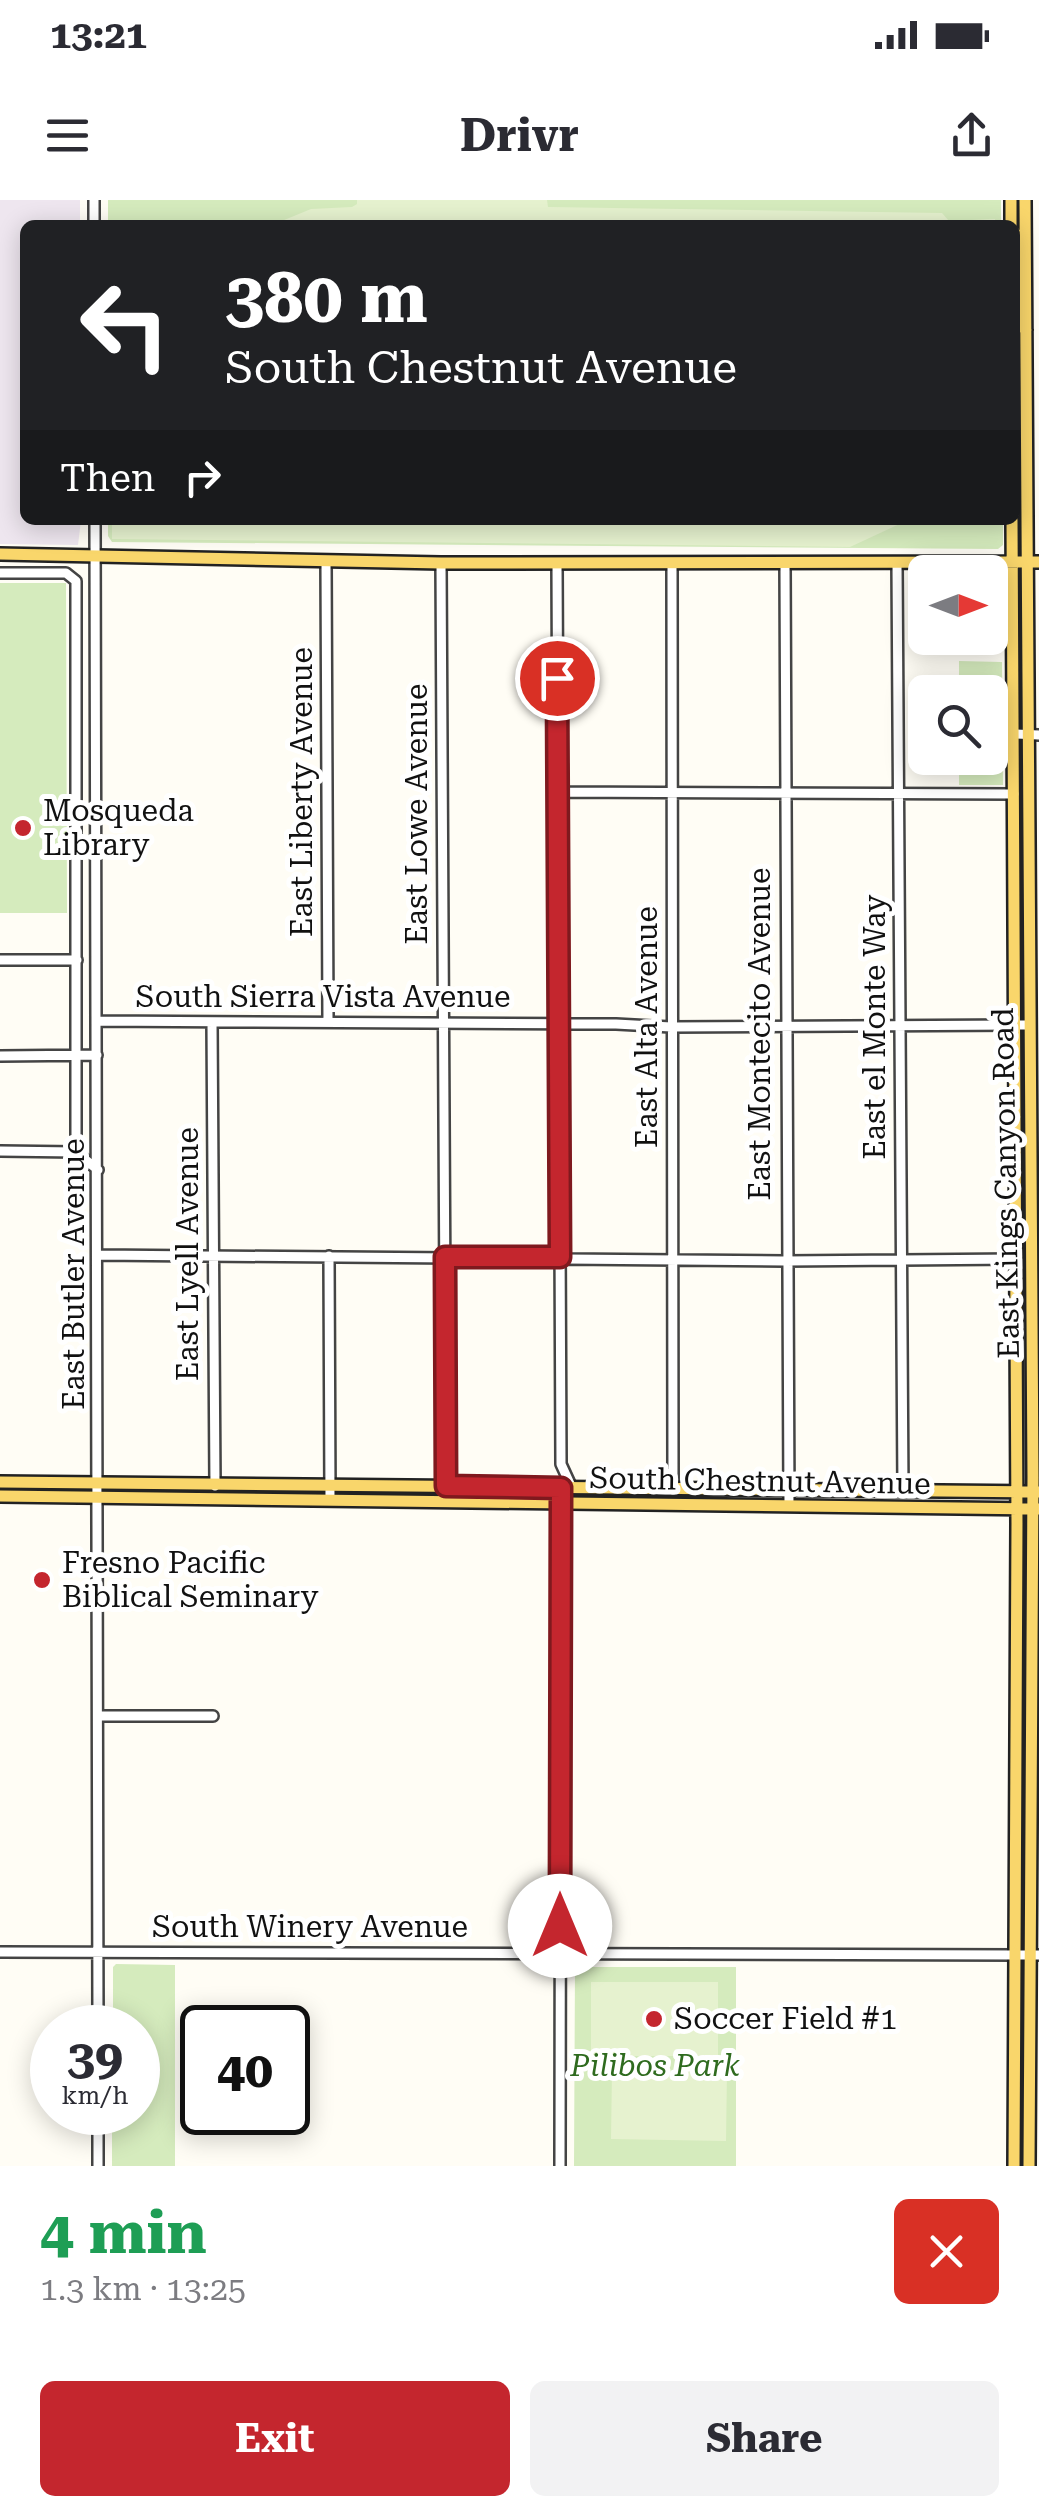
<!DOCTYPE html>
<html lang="en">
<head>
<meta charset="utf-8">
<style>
  :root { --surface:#fff; --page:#f2f2f3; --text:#2b2b33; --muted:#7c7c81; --accent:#c4262e }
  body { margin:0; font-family:"Roboto Serif",serif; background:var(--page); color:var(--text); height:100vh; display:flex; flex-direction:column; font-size:38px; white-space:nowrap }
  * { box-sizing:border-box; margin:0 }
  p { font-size:32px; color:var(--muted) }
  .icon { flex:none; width:55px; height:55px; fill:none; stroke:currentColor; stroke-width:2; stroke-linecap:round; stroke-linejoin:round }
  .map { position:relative; height:1966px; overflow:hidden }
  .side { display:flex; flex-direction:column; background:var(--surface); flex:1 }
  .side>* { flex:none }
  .guide { position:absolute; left:20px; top:20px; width:1000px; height:305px; border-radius:15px; box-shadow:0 5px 25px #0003; background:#202124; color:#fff; overflow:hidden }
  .needle { width:65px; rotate:90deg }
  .tools { position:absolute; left:908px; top:355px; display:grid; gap:20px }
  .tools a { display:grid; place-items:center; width:100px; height:100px; border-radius:15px; background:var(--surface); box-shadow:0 5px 25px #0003; font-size:50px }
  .speed { position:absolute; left:30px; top:1805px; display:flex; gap:20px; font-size:50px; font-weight:700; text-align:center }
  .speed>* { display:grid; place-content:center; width:130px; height:130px; border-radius:50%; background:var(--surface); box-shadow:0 5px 25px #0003; line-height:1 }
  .speed small { font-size:25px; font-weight:400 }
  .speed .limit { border:5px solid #111; border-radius:15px; background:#fff; color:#111 }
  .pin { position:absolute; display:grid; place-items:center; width:85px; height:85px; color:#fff; margin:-42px; border:5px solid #fff; border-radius:50%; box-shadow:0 2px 10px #0007 }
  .me { position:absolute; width:110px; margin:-55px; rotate:0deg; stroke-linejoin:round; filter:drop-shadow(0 0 8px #0008) }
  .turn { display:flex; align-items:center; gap:35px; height:210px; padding:0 40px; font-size:45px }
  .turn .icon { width:130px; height:130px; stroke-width:2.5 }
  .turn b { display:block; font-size:70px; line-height:85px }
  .then { display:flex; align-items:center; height:95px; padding:0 40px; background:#0003; gap:20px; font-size:38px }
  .round { display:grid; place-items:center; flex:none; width:105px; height:105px; border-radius:15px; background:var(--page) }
  .summary { display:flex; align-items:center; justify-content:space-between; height:170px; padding:0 40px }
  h1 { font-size:60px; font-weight:700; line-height:75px; color:#1e9e55 }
  .primary-button { display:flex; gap:20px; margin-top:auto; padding:20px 40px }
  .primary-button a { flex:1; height:115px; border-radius:15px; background:var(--accent); color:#fff; font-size:40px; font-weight:700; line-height:115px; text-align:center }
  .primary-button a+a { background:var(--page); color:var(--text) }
  .status { display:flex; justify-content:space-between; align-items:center; height:70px; padding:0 50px; background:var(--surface); direction:ltr }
  .status svg { height:28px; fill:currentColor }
  header { display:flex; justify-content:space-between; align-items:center; height:130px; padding:0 40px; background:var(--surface); font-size:45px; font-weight:700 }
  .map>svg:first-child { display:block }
  .industrial { fill:#eee6ef }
  .green { fill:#d5ebbd }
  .pitch { fill:#e6f2cf }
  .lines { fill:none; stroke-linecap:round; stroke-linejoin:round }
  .minor-casing { stroke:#444; stroke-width:14 }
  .major-casing { stroke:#222; stroke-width:16 }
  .minor { stroke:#fff; stroke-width:9 }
  .major { stroke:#f9d66b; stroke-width:11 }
  .route-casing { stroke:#7f191e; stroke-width:25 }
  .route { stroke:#c4262e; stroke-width:18 }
  .poi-dot { fill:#c4262e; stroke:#fff; stroke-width:4 }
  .labels { text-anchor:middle; stroke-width:10; stroke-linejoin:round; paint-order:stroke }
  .street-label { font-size:30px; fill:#111; stroke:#fff }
  .poi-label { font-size:30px; fill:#111; stroke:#fff; text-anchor:start }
  .park-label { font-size:30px; font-style:italic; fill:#2f6b1f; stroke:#fff }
</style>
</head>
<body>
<div class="status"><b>13:21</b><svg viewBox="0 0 49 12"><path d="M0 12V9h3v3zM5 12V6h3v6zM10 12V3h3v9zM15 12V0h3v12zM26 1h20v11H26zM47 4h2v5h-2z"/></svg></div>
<header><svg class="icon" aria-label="menu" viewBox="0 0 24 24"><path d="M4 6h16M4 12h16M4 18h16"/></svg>Drivr<svg class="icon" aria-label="share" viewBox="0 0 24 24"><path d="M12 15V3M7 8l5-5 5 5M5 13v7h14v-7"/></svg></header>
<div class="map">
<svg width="1039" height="1966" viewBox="0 0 1039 1966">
  <rect width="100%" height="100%" fill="#fffdf5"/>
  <path class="industrial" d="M0 0H80V25H25V320H81L78 345 0 344Z"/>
  <path class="green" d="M108 0H1001V25H108Z
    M108 320H1003V345L998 349 112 342 108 336Z
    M0 383H66L67 713H0Z
    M959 461 1002 462 1003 585H959V558H990V492H959Z
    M116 1764 175 1765V1966H112V1913L138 1912V1828L113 1827V1767Z
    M575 1767H736V1966H574Z"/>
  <path class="pitch" d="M357 0H547L548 7 942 13 949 21 995 19V23L272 25 311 9 352 7 357 4Z
    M112 320H908L850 347 112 339Z
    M591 1782H718V1856H591Z
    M612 1870 727 1871 726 1941 611 1939Z"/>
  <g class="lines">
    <defs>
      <path id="minor" d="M94 0V25
        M95 320 98 1828
        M326 361 328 822
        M441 363 446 1286
        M557 363 561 1264 572 1288
        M897 363 903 1291
        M672 364 673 1290
        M785 364 789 1305
        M0 373H66L76 381V952
        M1014 534 1039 535
        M557 592 1014 594
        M0 760H77
        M97 821 616 824 671 827 1029 825
        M212 822 215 1286
        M0 856 97 855
        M0 951 76 952
        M76 952 98 970
        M98 1055 785 1061 1016 1059
        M329 1056 330 1299
        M99 1516H213
        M0 1752 1039 1755
        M98 1966V1912
        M560 1966 561 1288"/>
      <path id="major" d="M1011 0V25
        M1025 0 1033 1277 1029 1966
        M1015 33 1018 118 1021 126 1026 130
        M1012 320 1017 1323 1014 1966
        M0 354 441 363 1039 362
        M0 1282 1039 1292
        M0 1296 1039 1309"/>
    </defs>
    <use href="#minor" class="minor-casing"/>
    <use href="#major" class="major-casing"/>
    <use href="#minor" class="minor"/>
    <use href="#major" class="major"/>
  </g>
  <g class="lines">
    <defs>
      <path id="route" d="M557 478 560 1057H445L446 1286 561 1288 560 1726"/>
    </defs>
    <use href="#route" class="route-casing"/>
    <use href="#route" class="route"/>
  </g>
  <g class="poi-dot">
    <circle cx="23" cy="628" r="10"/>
    <circle cx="42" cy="1380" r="10"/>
    <circle cx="654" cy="1819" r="10"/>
  </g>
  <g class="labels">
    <g class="street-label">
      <text transform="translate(302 592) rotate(-90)" y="10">East Liberty Avenue</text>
      <text transform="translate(417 614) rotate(-90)" y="10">East Lowe Avenue</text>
      <text x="323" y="807">South Sierra Vista Avenue</text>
      <text transform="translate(647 827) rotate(-90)" y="10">East Alta Avenue</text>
      <text transform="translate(875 827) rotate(-90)" y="10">East el Monte Way</text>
      <text transform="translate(760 834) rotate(-90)" y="10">East Montecito Avenue</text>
      <text transform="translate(1006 983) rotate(-91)" y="10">East Kings Canyon Road</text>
      <text transform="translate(188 1054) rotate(-90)" y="10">East Lyell Avenue</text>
      <text transform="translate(74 1074) rotate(-90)" y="10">East Butler Avenue</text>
      <text transform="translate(760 1281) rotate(1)" y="10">South Chestnut Avenue</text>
      <text x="310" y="1737">South Winery Avenue</text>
    </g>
    <g class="poi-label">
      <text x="43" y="621">Mosqueda<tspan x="43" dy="34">Library</tspan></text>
      <text x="62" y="1373">Fresno Pacific<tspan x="62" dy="34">Biblical Seminary</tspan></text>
      <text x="674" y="1829">Soccer Field #1</text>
    </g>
    <g class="park-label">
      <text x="655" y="1876">Pilibos Park</text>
    </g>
  </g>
</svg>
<div class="tools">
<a><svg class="needle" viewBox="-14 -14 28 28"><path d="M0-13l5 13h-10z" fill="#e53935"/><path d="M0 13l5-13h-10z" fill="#7c7c81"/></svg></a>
<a><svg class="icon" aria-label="search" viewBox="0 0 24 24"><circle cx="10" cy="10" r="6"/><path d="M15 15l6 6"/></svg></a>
</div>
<div class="speed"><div>39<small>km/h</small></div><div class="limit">40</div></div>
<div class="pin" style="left:557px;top:478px;background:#d93025"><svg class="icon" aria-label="arrive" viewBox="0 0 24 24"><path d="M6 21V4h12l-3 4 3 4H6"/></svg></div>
<svg class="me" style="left:560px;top:1726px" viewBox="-20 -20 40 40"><circle r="19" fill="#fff"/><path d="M0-13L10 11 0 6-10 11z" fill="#c4262e"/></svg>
<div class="guide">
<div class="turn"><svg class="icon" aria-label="left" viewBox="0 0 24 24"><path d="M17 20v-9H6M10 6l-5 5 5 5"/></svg><div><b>380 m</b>South Chestnut Avenue</div></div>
<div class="then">Then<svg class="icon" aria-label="right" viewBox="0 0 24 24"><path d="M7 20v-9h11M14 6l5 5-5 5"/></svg></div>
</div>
</div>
<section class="side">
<div class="summary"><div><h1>4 min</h1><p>1.3 km · 13:25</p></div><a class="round" style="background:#d93025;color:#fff"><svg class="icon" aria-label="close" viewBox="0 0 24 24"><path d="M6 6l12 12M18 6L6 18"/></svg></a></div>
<div class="primary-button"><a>Exit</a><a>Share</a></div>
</section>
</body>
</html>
